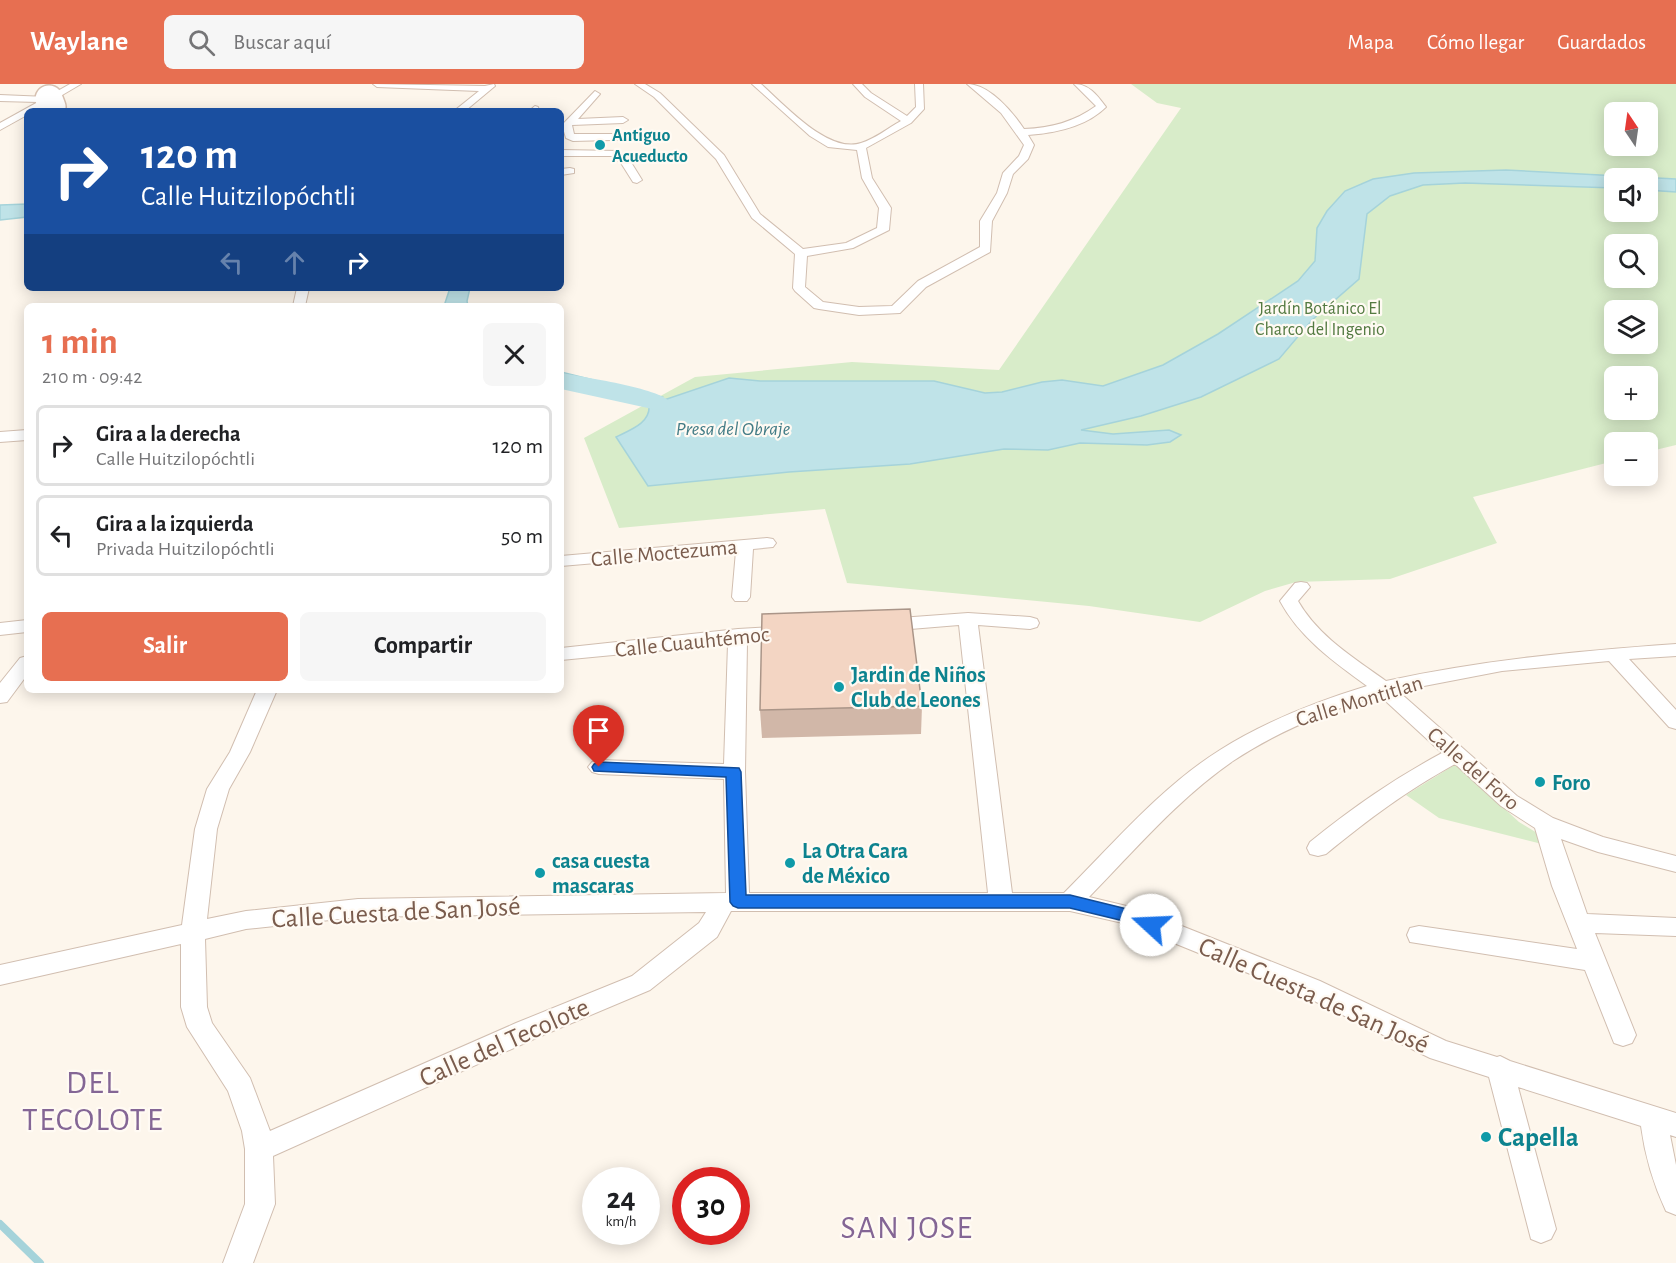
<!DOCTYPE html>
<html lang="es">
<head>
<meta charset="utf-8">
<style>
  :root { --surface:#fff; --page:#f6f6f6; --text:#202124; --muted:#757577; --line:#e0e0e0; --accent:#e76f51 }
  body { margin:0; font-family:"Alegreya Sans",sans-serif; background:var(--page); color:var(--text); height:100vh; display:flex; flex-direction:column; font-size:22px; white-space:nowrap }
  * { box-sizing:border-box; margin:0 }
  p { font-size:20px; color:var(--muted) }
  .icon { flex:none; width:33px; height:33px; fill:none; stroke:currentColor; stroke-width:2; stroke-linecap:round; stroke-linejoin:round }
  .map { position:relative; flex:1; overflow:hidden }
  .details { position:absolute; left:24px; top:219px; width:540px; height:390px; display:flex; flex-direction:column; background:var(--surface); border-radius:9px; box-shadow:0 3px 15px #0003 }
  .details>* { flex:none }
  .banner { position:absolute; left:24px; top:24px; width:540px; height:183px; border-radius:9px; box-shadow:0 3px 15px #0003; background:#1a4fa0; color:#fff; overflow:hidden }
  .needle { width:39px; rotate:347deg }
  .tools { position:absolute; left:1604px; top:18px; display:grid; gap:12px }
  .tools a { display:grid; place-items:center; width:54px; height:54px; border-radius:9px; background:var(--surface); box-shadow:0 3px 15px #0003; font-size:30px }
  .speed { position:absolute; left:582px; top:1083px; display:flex; gap:12px; font-size:30px; font-weight:700; text-align:center }
  .speed>* { display:grid; place-content:center; width:78px; height:78px; border-radius:50%; background:var(--surface); box-shadow:0 3px 15px #0003; line-height:1 }
  .speed small { font-size:15px; font-weight:400 }
  .speed .limit { border:9px solid #d22; background:#fff; color:#111 }
  .pin { position:absolute; display:grid; place-items:center; width:51px; height:51px; color:#fff; margin:-62px -26px; border-radius:50% 50% 50% 0; rotate:-45deg; box-shadow:0 0 6px #0007 }
  .pin .icon { rotate:45deg }
  .me { position:absolute; width:66px; margin:-33px; rotate:290deg; stroke-linejoin:round; filter:drop-shadow(0 0 4px #0008) }
  .turn { display:flex; align-items:center; gap:21px; height:126px; padding:0 18px; font-size:27px }
  .turn .icon { width:78px; height:78px; stroke-width:2.5 }
  .turn b { display:block; font-size:42px; line-height:51px }
  .lanes { display:flex; align-items:center; height:57px; padding:0 18px; background:#0003; justify-content:center; gap:30px; direction:ltr }
  .lanes .off { opacity:.35 }
  .round { display:grid; place-items:center; flex:none; width:63px; height:63px; border-radius:9px; background:var(--page) }
  .headline { display:flex; align-items:center; justify-content:space-between; height:102px; padding:0 18px }
  h1 { font-size:36px; font-weight:700; line-height:45px; color:var(--accent) }
  .primary-button { display:flex; gap:12px; margin-top:auto; padding:12px 18px }
  .primary-button a { flex:1; height:69px; border-radius:9px; background:var(--accent); color:#fff; font-size:24px; font-weight:700; line-height:69px; text-align:center }
  .primary-button a+a { background:var(--page); color:var(--text) }
  ul { padding:0; list-style:none }
  li { display:flex; align-items:center; gap:18px; height:81px; margin:0 12px 9px; padding:0 6px; border:3px solid var(--line); border-radius:9px }
  li div { flex:1 }
  li b { display:block; font-size:22px }
  li em { font-style:normal }
  header { display:flex; align-items:center; gap:36px; box-sizing:border-box; height:84px; padding:0 30px; background:var(--accent); color:#fff }
  header strong { font-size:28px }
  nav { display:flex; gap:33px; margin-inline-start:auto; font-size:21px }
  .search { width:420px; height:54px; background:var(--page); display:flex; align-items:center; gap:15px; box-sizing:border-box; padding:0 21px; border-radius:9px; color:var(--muted); font-size:22px }
  .map>svg:first-child { display:block }
  .green { fill:#d8ecc9; fill-rule:evenodd }
  .water { fill:#bfe3e8; stroke:#a5d3da; stroke-width:1.5 }
  .lines { fill:none; stroke-linecap:round; stroke-linejoin:round }
  .stream { stroke:#a5d3da; stroke-width:8 }
  .river { fill:#bfe3e8; fill-rule:evenodd }
  .street-casing { stroke:#d1beb0; stroke-width:2 }
  .secondary-casing { stroke:#d6c0b0; stroke-width:30 }
  .street { fill:#fff; fill-rule:evenodd }
  .secondary { stroke:#fff; stroke-width:27 }
  .wall { fill:#d1b7a8 }
  .building { fill:#f3d5c3; stroke:#aa9588; stroke-width:1.5 }
  .route { fill:#1a73e8; stroke:#114b97; stroke-width:1.5 }
  .culture-dot { fill:#0f9aa8; stroke:#fffaf3; stroke-width:2 }
  .labels { text-anchor:middle; stroke-width:4.5; stroke-linejoin:round; paint-order:stroke }
  .far-culture-label { font-size:18px; font-weight:bold; fill:#0d838f; stroke:#fffaf3; text-anchor:start }
  .far-park-label { font-size:18px; fill:#537a41; stroke:#fffaf3 }
  .far-water-label { font-size:20px; font-style:italic; fill:#437c86; stroke:#fffaf3 }
  .street-label { font-size:22px; fill:#7a5c4d; stroke:#fffaf3 }
  .culture-label { font-size:22px; font-weight:bold; fill:#0d838f; stroke:#fffaf3; text-anchor:start }
  .near-street-label { font-size:27px; fill:#7a5c4d; stroke:#fffaf3 }
  .near-culture-label { font-size:27px; font-weight:bold; fill:#0d838f; stroke:#fffaf3; text-anchor:start }
  .near-quarter-label { font-size:32px; letter-spacing:1.5px; fill:#846695; stroke:#fffaf3 }
</style>
</head>
<body>
<header>
<strong>Waylane</strong>
<div class="search"><svg class="icon" aria-label="search" viewBox="0 0 24 24"><circle cx="10" cy="10" r="6"/><path d="M15 15l6 6"/></svg>Buscar aquí</div>
<nav><a>Mapa</a><a>Cómo llegar</a><a>Guardados</a></nav>
</header>
<div class="map">
<svg width="1676" height="1179" viewBox="0 0 1676 1179">
  <rect width="100%" height="100%" fill="#fdf6ec"/>
  <path class="green" d="M1131 0H1676V361L1647 368V358H1614V377L1473 413 1497 459 1390 495 1296 498 1265 507 1200 538 1089 522 847 499 825 425 619 444 584 354 695 293 852 278 999 286 1181 24 1157 19ZM1614 28H1647V62H1614ZM1614 94H1647V128H1614ZM1614 160H1647V194H1614ZM1614 226H1647V260H1614ZM1614 292H1647V326H1614Z
    M1456 680 1519 738 1542 752 1546 761 1439 734 1406 711Z"/>
  <path class="water" d="M1506 86 1676 95V108L1647 106V94H1614V104L1465 99 1423 101 1390 112 1367 130 1359 195 1312 236 1279 275 1201 313 1141 332 1081 346 1113 350 1169 346 1181 351 1170 358 1147 361 1080 359 1048 366 1004 365 910 380 789 388 648 402 616 353C630 346 651 339 649 321L729 294 760 297H934L985 309 1002 308 1042 298 1062 296 1103 302 1163 281 1218 250 1298 197 1315 177 1317 144 1327 127 1345 107 1373 95 1414 89Z
    M27 120V133L0 136V121Z
    M450 204H470L467 217 468 222H444Z
    M561 288 662 313 651 319 603 312 561 300Z"/>
  <g class="lines">
    <path class="stream" d="M0 1140 40 1179"/>
    <path class="river" d="M561 289C582 293 660 304 670 318L666 323 657 326 561 305Z"/>
    <defs>
      <path id="street" d="M70 0H81L35 27H27V31L0 46V39L38 18 0 17V11L47 13Z
        M373 0 485 2 494 0 495 2 465 27H454L479 7 377 3Z
        M635 0H645L660 9 724 71 760 130 803 165 846 159 877 144 879 124 862 94 857 66 828 63 810 52 752 0H761C784 20 828 70 861 59 875 55 888 44 901 37L865 13 853 0H862L871 9 907 32 916 23 915 0H923L924 25 911 39 866 64 872 94 891 124 889 146 853 164 807 172 805 203 823 218 859 223 892 222 918 197 980 163V137L997 109 1003 89 1019 72 1024 61 1001 29 967 0C989 0 1012 27 1024 45 1051 44 1074 38 1096 22L1074 0C1089 0 1097 11 1106 23 1086 43 1055 49 1028 51L1034 61 1028 75 1013 90 1007 109 992 137 990 168 926 203 900 229 859 231 819 225 814 224 795 207 793 204 795 170 752 134 716 75 654 13Z
        M595 7 600 10 578 35 623 33 628 36 623 39 572 41 574 50H646L649 51V55L573 57 566 54 562 41Z
        M535 22 538 23 539 27H529Z
        M561 66 618 67 629 75 642 96 637 99 633 98 621 79 612 72H561Z
        M570 84 574 85V89L561 91V85Z
        M297 204H309L305 222H293Z
        M27 346V356L0 358V348Z
        M767 454 773 455 776 459 773 463 753 465 750 513 747 517H735L732 513 736 467 561 482V472Z
        M1301 498 1307 499 1310 503 1298 517C1318 552 1354 574 1386 597 1482 576 1578 567 1676 560V572L1629 575 1676 626V645L1669 643 1609 577 1502 587 1398 607 1517 712 1553 734 1603 753 1676 772V788L1598 768 1561 755 1587 830 1676 834V852L1595 849 1636 951 1632 959 1623 962 1614 959 1585 886 1410 858 1407 851 1410 844 1419 842 1577 865 1552 802 1535 744 1501 722 1455 680C1405 708 1370 734 1326 770L1318 772 1310 770 1307 764 1310 758C1355 722 1392 696 1442 669L1379 611C1328 627 1278 647 1233 677 1178 715 1135 766 1089 813L1139 825 1320 897 1446 957 1497 973 1500 972 1510 977 1676 1029V1053L1670 1051 1676 1081V1131L1666 1127C1653 1099 1645 1072 1641 1042L1518 1003 1556 1145 1551 1155 1541 1159 1531 1155 1489 993 1430 974 1302 911 1127 840 1070 827H731L717 853 650 906 534 955 273 1072 275 1120 253 1179H223L245 1120V1065L242 1047 228 1007 187 943 181 923V860L0 901V881L182 841 195 745 207 705 230 668 257 606H277L250 668 229 705 217 745 207 835 246 827 358 815 726 809 724 695 599 690 592 688 588 683 592 678 599 676 724 680 728 560 561 576V564L738 545 788 542 795 544 797 548 795 552 747 558 745 688 749 809H988L959 541 886 547 879 545 877 541 879 537 886 535 968 529 1030 533 1037 535 1039 539 1037 543 1030 545 978 541 1012 809H1064C1113 760 1161 703 1220 666 1266 637 1315 618 1367 602 1333 577 1300 554 1280 517L1295 499ZM706 828 699 839 632 892 516 939 270 1047 250 994 212 939 207 923 205 855 246 845 358 833Z
        M27 536V548L0 551V539Z
        M27 572V591L7 618 0 619V599L20 574Z"/>
      <path id="secondary" d="M49 15 52 23"/>
    </defs>
    <use href="#street" class="street-casing"/>
    <use href="#secondary" class="secondary-casing"/>
    <use href="#street" class="street"/>
    <use href="#secondary" class="secondary"/>
  </g>
  <path class="wall" d="M922 622 921 650 762 654 760 626Z"/>
  <path class="building" d="M910 525 922 622 760 626 762 530Z"/>
  <path class="route" d="M599 678 739 684 741 688 746 811H1070L1131 826 1157 836 1160 841 1157 845 1151 847 1128 838 1070 824H738L733 822 730 818 726 693 594 687 592 683 594 680Z"/>
  <g class="culture-dot">
    <circle cx="600" cy="61" r="6"/>
    <circle cx="839" cy="603" r="6"/>
    <circle cx="1540" cy="698" r="6"/>
    <circle cx="790" cy="779" r="6"/>
    <circle cx="540" cy="789" r="6"/>
    <circle cx="1486" cy="1053" r="6"/>
  </g>
  <g class="labels">
    <g class="far-culture-label">
      <text x="612" y="57">Antiguo<tspan x="612" dy="21">Acueducto</tspan></text>
    </g>
    <g class="far-park-label">
      <text x="1320" y="230">Jardín Botánico El<tspan x="1320" dy="21">Charco del Ingenio</tspan></text>
    </g>
    <g class="far-water-label">
      <text x="733" y="351">Presa del Obraje</text>
    </g>
    <g class="street-label">
      <text transform="translate(664 468) rotate(-5)" y="8">Calle Moctezuma</text>
      <text transform="translate(692 557) rotate(-6)" y="8">Calle Cuauhtémoc</text>
      <text transform="translate(1359 616) rotate(-17)" y="8">Calle Montitlan</text>
      <text transform="translate(1474 684) rotate(41)" y="8">Calle del Foro</text>
    </g>
    <g class="culture-label">
      <text x="851" y="598">Jardin de Niños<tspan x="851" dy="25">Club de Leones</tspan></text>
      <text x="1552" y="706">Foro</text>
      <text x="802" y="774">La Otra Cara<tspan x="802" dy="25">de México</tspan></text>
      <text x="552" y="784">casa cuesta<tspan x="552" dy="25">mascaras</tspan></text>
    </g>
    <g class="near-street-label">
      <text transform="translate(396 828) rotate(-3)" y="9">Calle Cuesta de San José</text>
      <text transform="translate(1314 911) rotate(24)" y="9">Calle Cuesta de San José</text>
      <text transform="translate(504 958) rotate(-24)" y="9">Calle del Tecolote</text>
    </g>
    <g class="near-culture-label">
      <text x="1498" y="1062">Capella</text>
    </g>
    <g class="near-quarter-label">
      <text x="93" y="1009">DEL<tspan x="93" dy="37">TECOLOTE</tspan></text>
      <text x="907" y="1154">SAN JOSE</text>
    </g>
  </g>
</svg>
<div class="tools">
<a><svg class="needle" viewBox="-14 -14 28 28"><path d="M0-13l5 13h-10z" fill="#e53935"/><path d="M0 13l5-13h-10z" fill="#757577"/></svg></a>
<a><svg class="icon" aria-label="sound" viewBox="0 0 24 24"><path d="M4 9h4l5-4v14l-5-4H4zM17 9q2 3 0 6"/></svg></a>
<a><svg class="icon" aria-label="search" viewBox="0 0 24 24"><circle cx="10" cy="10" r="6"/><path d="M15 15l6 6"/></svg></a>
<a><svg class="icon" aria-label="layers" viewBox="0 0 24 24"><path d="M12 4l9 5-9 5-9-5zM3 14l9 5 9-5"/></svg></a>
<a>+</a>
<a>−</a>
</div>
<div class="speed"><div>24<small>km/h</small></div><div class="limit">30</div></div>
<div class="pin" style="left:599px;top:683px;background:#d93025"><svg class="icon" aria-label="arrive" viewBox="0 0 24 24"><path d="M6 21V4h12l-3 4 3 4H6"/></svg></div>
<svg class="me" style="left:1151px;top:841px" viewBox="-20 -20 40 40"><circle r="19" fill="#fff"/><path d="M0-13L10 11 0 6-10 11z" fill="#1a73e8"/></svg>
<div class="banner">
<div class="turn"><svg class="icon" aria-label="right" viewBox="0 0 24 24"><path d="M7 20v-9h11M14 6l5 5-5 5"/></svg><div><b>120 m</b>Calle Huitzilopóchtli</div></div>
<div class="lanes"><svg class="icon off" aria-label="left" viewBox="0 0 24 24"><path d="M17 20v-9H6M10 6l-5 5 5 5"/></svg><svg class="icon off" aria-label="ahead" viewBox="0 0 24 24"><path d="M12 20V5M6 11l6-6 6 6"/></svg><svg class="icon" aria-label="right" viewBox="0 0 24 24"><path d="M7 20v-9h11M14 6l5 5-5 5"/></svg></div>
</div>
<section class="details">
<div class="headline"><div><h1>1 min</h1><p>210 m · 09:42</p></div><a class="round"><svg class="icon" aria-label="close" viewBox="0 0 24 24"><path d="M6 6l12 12M18 6L6 18"/></svg></a></div>
<ul>
<li><svg class="icon" aria-label="right" viewBox="0 0 24 24"><path d="M7 20v-9h11M14 6l5 5-5 5"/></svg><div><b>Gira a la derecha</b><p>Calle Huitzilopóchtli</p></div><em>120 m</em></li>
<li><svg class="icon" aria-label="left" viewBox="0 0 24 24"><path d="M17 20v-9H6M10 6l-5 5 5 5"/></svg><div><b>Gira a la izquierda</b><p>Privada Huitzilopóchtli</p></div><em>50 m</em></li>
</ul>
<div class="primary-button"><a>Salir</a><a>Compartir</a></div>
</section>
</div>
</body>
</html>
